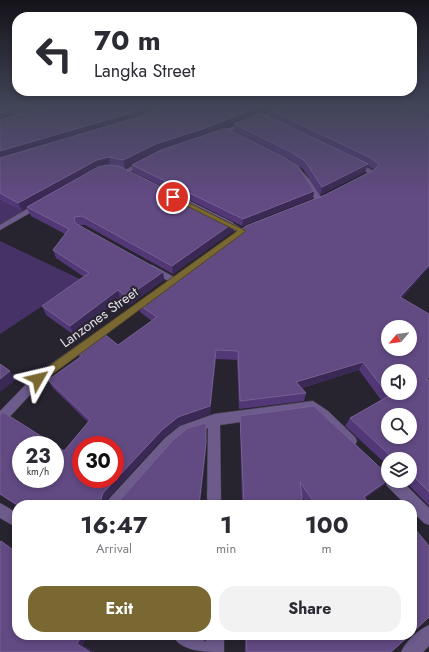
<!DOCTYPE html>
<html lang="en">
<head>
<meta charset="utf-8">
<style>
  :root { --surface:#fff; --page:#f2f2f3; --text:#2b2b33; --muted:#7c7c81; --accent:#7a6833 }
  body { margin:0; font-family:Jost,sans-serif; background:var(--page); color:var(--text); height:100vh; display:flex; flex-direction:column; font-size:15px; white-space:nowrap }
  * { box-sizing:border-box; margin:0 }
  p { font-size:13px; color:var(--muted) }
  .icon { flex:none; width:22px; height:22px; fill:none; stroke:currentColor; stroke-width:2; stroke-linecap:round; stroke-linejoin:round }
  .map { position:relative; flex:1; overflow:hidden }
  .side { position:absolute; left:12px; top:500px; width:405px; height:140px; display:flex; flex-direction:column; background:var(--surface); border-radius:16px; box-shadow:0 2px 6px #0003 }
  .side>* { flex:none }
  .guide { position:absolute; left:12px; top:12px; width:405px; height:84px; border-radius:16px; box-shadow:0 2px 6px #0003; background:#fff; color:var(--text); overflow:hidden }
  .needle { width:26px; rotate:241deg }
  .tools { position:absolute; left:381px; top:320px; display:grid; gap:8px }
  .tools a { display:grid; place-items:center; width:36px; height:36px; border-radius:50%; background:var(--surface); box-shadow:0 2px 6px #0003; font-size:20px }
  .speed { position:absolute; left:12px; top:436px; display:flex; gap:8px; font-size:20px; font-weight:700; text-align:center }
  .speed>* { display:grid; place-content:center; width:52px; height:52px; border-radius:50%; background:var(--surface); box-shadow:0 2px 6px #0003; line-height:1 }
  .speed small { font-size:10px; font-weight:400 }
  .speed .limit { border:6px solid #d22; background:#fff; color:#111 }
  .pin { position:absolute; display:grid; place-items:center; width:34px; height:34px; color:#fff; margin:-17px; border:2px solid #fff; border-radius:50%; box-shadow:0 1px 4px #0007 }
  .me { position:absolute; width:44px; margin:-22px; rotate:53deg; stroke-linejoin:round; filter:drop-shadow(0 0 3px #0008) }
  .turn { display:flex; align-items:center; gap:14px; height:84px; padding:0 16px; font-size:18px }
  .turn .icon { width:52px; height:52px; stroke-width:2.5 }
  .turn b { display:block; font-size:28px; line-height:34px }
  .eta { display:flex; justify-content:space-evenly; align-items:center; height:68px; text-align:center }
  .eta b { font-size:24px; font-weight:700; line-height:28px }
  .action { display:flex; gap:8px; margin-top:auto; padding:8px 16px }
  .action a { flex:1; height:46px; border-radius:16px; background:var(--accent); color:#fff; font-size:16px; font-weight:700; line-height:46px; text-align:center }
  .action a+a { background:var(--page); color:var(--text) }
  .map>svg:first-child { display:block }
  .green { fill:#473267 }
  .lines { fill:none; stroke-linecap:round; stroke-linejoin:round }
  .minor-casing { stroke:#45414d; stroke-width:1 }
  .minor { fill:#6c5b8b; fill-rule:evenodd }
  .wall { fill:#523877; fill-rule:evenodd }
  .shaded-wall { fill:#3a2855 }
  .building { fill:#624a83; stroke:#766193; fill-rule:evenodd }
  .route { fill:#7a6833; stroke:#4f4421 }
  .labels { text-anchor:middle; stroke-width:4; stroke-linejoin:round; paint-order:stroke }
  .street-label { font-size:14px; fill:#e3e0e9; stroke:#27232f }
</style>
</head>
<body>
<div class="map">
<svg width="429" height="652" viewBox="0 0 429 652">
  <rect width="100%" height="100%" fill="#27232f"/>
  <path class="green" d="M55 176 79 189 0 225V201Z
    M0 241 82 280 0 334Z"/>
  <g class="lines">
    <defs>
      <path id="minor" d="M8 105H13L25 118V120H21Z
        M298 105H305L262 118 218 136 213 135 258 116Z
        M142 160 147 161 128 173H124V171Z
        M353 161H357L375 172 371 177 360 180V178L368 173 353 163Z
        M294 167H298L310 180 323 200 322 202H316L305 182 293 168Z
        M37 203H43L44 205 0 230V225Z
        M218 218H224L246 231 245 233H239L218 222Z
        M152 265 176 278 177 280 176 282H170L149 270 148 268 149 266Z
        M149 295 152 296 154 298 152 300 42 382 4 423 0 425V411L34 376Z
        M313 401 328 411 355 437 357 441 355 445 351 447 347 445 311 412 220 425 221 505H207L208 428 188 434 173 446 122 505H106L108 500 165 438 180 426 214 414Z
        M387 476 388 481H402L429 508V525L424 523 412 511V505H406L387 486 385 481Z
        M0 503 17 513V528L0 518Z
        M429 625V646L423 652H401C406 641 418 630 429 625Z
        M172 635H196L206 642V635H224V652C205 652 181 652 172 635Z"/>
    </defs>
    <use href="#minor" class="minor-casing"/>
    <use href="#minor" class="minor"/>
  </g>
  <path class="wall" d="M0 105 16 116 23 113 15 105H429V269L428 268 402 298 428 380H429V506L405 481H410V459H388V466L345 426 350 418 381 400 359 370 302 388 306 393 304 401 239 409 237 360 216 359 210 414 180 425 164 437 107 499 106 501 120 500 206 423V450L200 505H17V506L8 500 0 494 64 451 88 422 53 388 48 380 80 358 77 352 118 345 152 321 140 312 138 304 325 195 374 170 367 165 365 172 320 195 303 169 290 160 234 131V124L216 132 314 191 313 198 242 226 133 172 132 165 159 151 125 168H122L233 223V231L173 274 85 225H78L163 272 164 280 129 305 120 299 74 335 46 315 42 306 84 277 56 258 53 250 65 234 31 216 27 208 22 211 0 200ZM270 111 269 117 261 114Z
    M240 416 388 475V481L385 484 365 498 371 505H308L301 495 303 505H242L240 424Z
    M245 635H410L391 652H245Z"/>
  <path class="shaded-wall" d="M33 105H61L24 115 22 108Z
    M150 105H164L138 119 0 160V151Z
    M267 105H292L270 110V111L258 115 208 135 157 152 125 168 123 160 156 144 258 107Z
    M14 110 16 117 0 121V113Z
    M109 157 110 166 99 169 22 211 18 203 97 160Z
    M368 164 365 172 320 195 322 187Z
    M314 191 313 198 242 226 243 219Z
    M233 223V231L173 274 172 266Z
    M429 265 428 268 396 305 400 297Z
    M163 272 164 280 129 305 127 297Z
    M118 290 120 299 74 335 70 326Z
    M216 350V359L210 414 180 425 164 437 107 499 105 504 101 499 103 493Z
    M363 362 359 370 294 390 296 382Z
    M10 371 16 380 0 392V379Z
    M206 423V450L200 505H199Z
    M388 480V481L385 484 359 503 364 497Z
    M1 541 9 546 17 552V553Z
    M82 635H88L83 645 95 652H90L77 644Z"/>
  <path class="building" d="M0 105H9L14 110 0 113Z
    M19 105H33L22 108Z
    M51 105H150L137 111 0 151V120Z
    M163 105H267L258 107 208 127 156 144 123 160 109 157 97 160 18 203 0 193V158L142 116Z
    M287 105H395L429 119V265L400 297 429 314V377L426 380H429V492L410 473V459H394L350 418 389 396 363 362 296 382 306 393 240 401 238 351 216 350 210 406 178 417 162 430 103 493 101 499 102 501 120 500 173 440 188 428 206 423V443L199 505H18L0 494V415L3 412 55 445H21V479H55V445L64 451 90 420 48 380 82 356 77 352 103 333 118 345 157 317 138 304 246 226 325 195 374 170 379 164 369 157 270 110ZM388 327H410V349H388ZM388 371H410V393H388ZM388 415H410V437H388ZM81 445H115V479H81Z
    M410 105H429V113Z
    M261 113 368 164 322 187 305 161 291 152 234 124Z
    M226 128 285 158 298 166 314 191 243 219 132 165 161 150Z
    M108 165 119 166 233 223 172 266 82 216 74 217 75 223 163 272 127 297 118 290 70 326 42 306 89 273 53 250 69 229 27 207 98 167Z
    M0 364 10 371 0 379Z
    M314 406 388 475V480L364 497 371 505H316L300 482 303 505H244L240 416Z
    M416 530 429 546V617L412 633V534Z
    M1 541 17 553V635H82L77 644 90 652H0V542Z
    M246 635H410L391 652H247Z"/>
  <linearGradient id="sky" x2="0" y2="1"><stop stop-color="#15131a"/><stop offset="0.54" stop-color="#414558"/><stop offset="1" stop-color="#414558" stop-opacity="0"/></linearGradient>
  <rect width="429" height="196" fill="url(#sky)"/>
  <path class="route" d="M171 196H175L246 231 42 382 38 384 35 382 33 379 35 376 237 231 171 198Z"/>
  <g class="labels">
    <g class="street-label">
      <text transform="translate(99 317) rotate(-36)" y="5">Lanzones Street</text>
    </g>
  </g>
</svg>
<div class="tools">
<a><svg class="needle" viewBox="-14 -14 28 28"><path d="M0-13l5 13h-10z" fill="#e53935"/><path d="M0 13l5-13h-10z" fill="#7c7c81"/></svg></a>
<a><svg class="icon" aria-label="sound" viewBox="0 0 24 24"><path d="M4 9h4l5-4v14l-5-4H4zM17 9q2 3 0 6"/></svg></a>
<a><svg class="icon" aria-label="search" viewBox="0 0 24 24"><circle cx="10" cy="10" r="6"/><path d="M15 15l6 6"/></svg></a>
<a><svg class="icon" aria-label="layers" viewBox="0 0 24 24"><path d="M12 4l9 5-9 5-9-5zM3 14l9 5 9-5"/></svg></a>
</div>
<div class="speed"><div>23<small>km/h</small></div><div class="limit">30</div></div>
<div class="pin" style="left:173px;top:197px;background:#d93025"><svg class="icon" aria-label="arrive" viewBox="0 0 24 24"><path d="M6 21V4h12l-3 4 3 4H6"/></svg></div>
<svg class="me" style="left:38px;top:379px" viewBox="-20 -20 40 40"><path d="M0-17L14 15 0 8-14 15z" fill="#7a6833" stroke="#fff" stroke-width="4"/></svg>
<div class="guide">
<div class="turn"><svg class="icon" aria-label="left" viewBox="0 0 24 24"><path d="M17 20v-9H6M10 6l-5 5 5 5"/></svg><div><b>70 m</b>Langka Street</div></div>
</div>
<section class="side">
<div class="eta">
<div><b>16:47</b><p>Arrival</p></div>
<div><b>1</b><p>min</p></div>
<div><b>100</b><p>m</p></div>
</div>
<div class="action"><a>Exit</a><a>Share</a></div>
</section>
</div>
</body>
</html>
